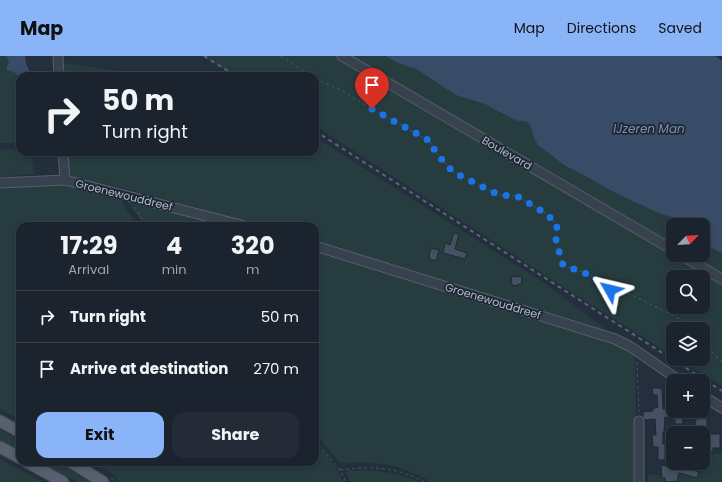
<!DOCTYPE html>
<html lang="en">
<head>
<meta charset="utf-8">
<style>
  :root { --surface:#1b232e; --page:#242b36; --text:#f1f3f6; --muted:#a0a4aa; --line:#39404a; --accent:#8ab4f8 }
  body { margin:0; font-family:Poppins,sans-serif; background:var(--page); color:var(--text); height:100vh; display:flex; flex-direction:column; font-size:15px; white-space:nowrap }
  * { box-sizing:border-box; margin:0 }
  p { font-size:13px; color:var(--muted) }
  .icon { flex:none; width:22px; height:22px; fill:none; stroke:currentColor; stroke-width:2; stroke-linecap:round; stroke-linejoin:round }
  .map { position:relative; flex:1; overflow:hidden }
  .drawer { position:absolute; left:16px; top:166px; width:303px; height:244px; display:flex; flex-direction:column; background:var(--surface); border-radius:12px; box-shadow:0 2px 6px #0003,0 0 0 1px var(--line) }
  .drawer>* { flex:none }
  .banner { position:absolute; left:16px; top:16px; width:303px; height:84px; border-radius:12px; box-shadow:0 2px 6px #0003,0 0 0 1px var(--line); background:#1b232e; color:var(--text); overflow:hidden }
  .needle { width:26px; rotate:65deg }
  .fabs { position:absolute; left:666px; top:162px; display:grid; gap:8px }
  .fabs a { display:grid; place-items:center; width:44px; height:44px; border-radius:8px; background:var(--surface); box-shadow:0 2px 6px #0003,0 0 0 1px var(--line); font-size:20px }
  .pin { position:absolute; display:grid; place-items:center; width:34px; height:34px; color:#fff; margin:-41px -17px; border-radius:50% 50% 50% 0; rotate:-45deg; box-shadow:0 0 4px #0007 }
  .pin .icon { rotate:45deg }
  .me { position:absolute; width:44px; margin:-22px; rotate:307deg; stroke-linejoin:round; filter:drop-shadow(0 0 3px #0008) }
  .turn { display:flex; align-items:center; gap:14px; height:84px; padding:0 20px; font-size:18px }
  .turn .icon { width:52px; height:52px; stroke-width:2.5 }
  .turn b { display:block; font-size:28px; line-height:34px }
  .eta { display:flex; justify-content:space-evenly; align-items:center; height:68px; text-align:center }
  .eta b { font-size:24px; font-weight:700; line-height:28px }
  .primary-button { display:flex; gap:8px; margin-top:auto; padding:8px 20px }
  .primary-button a { flex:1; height:46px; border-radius:12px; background:var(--accent); color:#111; font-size:16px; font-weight:700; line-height:46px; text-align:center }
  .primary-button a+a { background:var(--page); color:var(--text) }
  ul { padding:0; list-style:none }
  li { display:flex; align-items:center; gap:12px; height:52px; padding:0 20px; border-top:1px solid var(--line) }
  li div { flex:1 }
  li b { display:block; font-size:15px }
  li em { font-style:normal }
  header { display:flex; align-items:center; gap:24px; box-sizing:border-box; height:56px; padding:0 20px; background:var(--accent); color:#111 }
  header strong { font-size:19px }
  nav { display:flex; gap:22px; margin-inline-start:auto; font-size:14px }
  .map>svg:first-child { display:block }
  .green { fill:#263c3f; fill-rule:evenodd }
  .water { fill:#394c67 }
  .building { fill:#455162; stroke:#1f2835 }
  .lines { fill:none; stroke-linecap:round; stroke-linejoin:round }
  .minor-casing { stroke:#565f6c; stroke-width:11 }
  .major-casing { stroke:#414a57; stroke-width:13 }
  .path { stroke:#44595c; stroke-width:1; stroke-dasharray:3 3; stroke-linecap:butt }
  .minor { stroke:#38414e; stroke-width:9 }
  .major { stroke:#56606e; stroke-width:11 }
  .rail { stroke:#5a6575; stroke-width:2; stroke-dasharray:4 4; stroke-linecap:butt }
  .route { stroke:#1a73e8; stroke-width:7; stroke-dasharray:0 12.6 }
  .labels { text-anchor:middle; stroke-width:3.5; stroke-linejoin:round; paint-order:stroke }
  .street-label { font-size:11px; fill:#b4bcc9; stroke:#1d2633 }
  .water-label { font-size:12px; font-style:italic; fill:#7c92b1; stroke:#1d2633 }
</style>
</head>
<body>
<header>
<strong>Map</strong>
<nav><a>Map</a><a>Directions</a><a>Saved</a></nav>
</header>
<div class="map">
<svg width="722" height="426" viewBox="0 0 722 426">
  <rect width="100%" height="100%" fill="#242f3e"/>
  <path class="green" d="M0 0H6C9 9 17 16 20 26V87H0Z
    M204 0H336L722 227V330L678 303H703V273H673V300L565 232 315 70V20H235ZM673 221H703V251H673Z
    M351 0H385L398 7 416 13 432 24 472 45 487 49 519 65 527 66 530 69 535 84 549 98 564 109 587 122 679 163 686 169H673V190Z
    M59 6 149 20H60Z
    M315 81 546 228 613 279 605 275 566 263 315 188V170H256L120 131 65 119 64 96H315Z
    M20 92V96H30L32 102 34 118 0 121V94Z
    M52 128 80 129 115 136 138 170H20V364L0 353V130Z
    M124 139 239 170H145L129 148Z
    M703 184 714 193 722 197V219L688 199H703Z
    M315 193 610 285 635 299 637 426H431C424 422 416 418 409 415 387 406 362 406 340 407L315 377Z
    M691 372 693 377H673V407H703V398H722V426H648V419L668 420V373Z
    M0 373 20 385V395L0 384Z
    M315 385 332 406 344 426H121L113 421 118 422 109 415 91 406H315Z
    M0 403 42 426H0Z
    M40 406H57L90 426H77Z
    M350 414C373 415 396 414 418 426H351L346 416Z"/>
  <path class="water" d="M6 0H25L26 8 30 16 31 20H20V26C17 17 16 16 7 14V10L9 6Z
    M385 0H715L722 5V197L714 193 703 184V169H686L679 163 661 158 620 139 564 109 538 89 535 84 530 69 527 66 519 65 513 63 487 49 456 39 416 13 398 7Z"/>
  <path class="building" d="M454 177 459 178 455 193 467 197 465 203 443 197 445 187 450 189Z
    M431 192 439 194 436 205 430 203 429 200Z
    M512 220 522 221 521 229 518 228 517 230 512 229V227H511Z
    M652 332H660V333H662L663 353 673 352V355H682L683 368H675V362L665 361 664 376H663V388H665V404H658V391H653L652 379H656L655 363 645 364 643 361V356L653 355 652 353 658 351 657 339H653Z
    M707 362V377H702V373H696V371L695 369 696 363Z
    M704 378H720V392H713V396H704Z
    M661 409 674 412 675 410 682 411 699 416 697 422 679 417 677 425 665 426V422H662Z"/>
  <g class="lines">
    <defs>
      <path id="minor" d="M58 0 59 20
        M342 0 673 194
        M63 96 65 124
        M0 127 65 124 245 170
        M315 190 615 283 631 291 680 325
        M681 199 722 223
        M703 340 722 352
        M639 365V426"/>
      <path id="major" d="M0 365 20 376
        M0 391 20 402
        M27 406 63 426
        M71 406 103 426"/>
    </defs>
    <use href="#minor" class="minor-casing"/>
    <use href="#major" class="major-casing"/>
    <path class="path" d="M281 0 285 3 311 20
      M315 23 341 34 360 46 430 85 436 97 453 116 499 139 517 140 545 157 557 168 556 185 563 209 590 219 610 234 632 239 678 262 689 273
      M134 151 147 170
      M703 287 722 306
      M637 306 639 356
      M315 384 340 414 346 426
      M340 414C347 413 355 412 362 412 384 411 405 415 424 426
      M111 422 117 426"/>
    <use href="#minor" class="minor"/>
    <use href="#major" class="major"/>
    <path class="rail" d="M204 0 236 20
      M315 75 722 335"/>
  </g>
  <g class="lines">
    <path class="route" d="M372 53 430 85 436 97 453 116 499 139 517 140 545 157 557 168 556 185 563 209 590 219 610 234"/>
  </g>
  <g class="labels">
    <g class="street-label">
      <text transform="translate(507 97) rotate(30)" y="4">Boulevard</text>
      <text transform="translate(124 139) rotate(14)" y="4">Groenewouddreef</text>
      <text transform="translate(493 245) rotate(17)" y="4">Groenewouddreef</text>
    </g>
    <g class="water-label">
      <text x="649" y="77">IJzeren Man</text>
    </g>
  </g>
</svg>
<div class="fabs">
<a><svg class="needle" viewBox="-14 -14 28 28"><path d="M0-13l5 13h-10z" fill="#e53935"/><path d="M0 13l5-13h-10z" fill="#a0a4aa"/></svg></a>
<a><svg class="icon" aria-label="search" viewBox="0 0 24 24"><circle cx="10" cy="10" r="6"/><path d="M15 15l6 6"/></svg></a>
<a><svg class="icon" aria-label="layers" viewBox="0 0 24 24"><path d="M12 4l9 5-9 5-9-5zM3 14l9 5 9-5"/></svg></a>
<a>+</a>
<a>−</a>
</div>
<div class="pin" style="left:372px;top:53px;background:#d93025"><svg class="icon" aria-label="arrive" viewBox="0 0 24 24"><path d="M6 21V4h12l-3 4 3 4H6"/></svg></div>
<svg class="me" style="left:610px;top:234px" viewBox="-20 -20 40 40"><path d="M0-17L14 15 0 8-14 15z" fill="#1a73e8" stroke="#fff" stroke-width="4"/></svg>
<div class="banner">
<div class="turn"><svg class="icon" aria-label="right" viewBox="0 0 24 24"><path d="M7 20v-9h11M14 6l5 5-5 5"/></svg><div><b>50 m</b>Turn right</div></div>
</div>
<section class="drawer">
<div class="eta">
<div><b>17:29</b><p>Arrival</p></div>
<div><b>4</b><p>min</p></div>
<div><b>320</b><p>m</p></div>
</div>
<ul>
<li><svg class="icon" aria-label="right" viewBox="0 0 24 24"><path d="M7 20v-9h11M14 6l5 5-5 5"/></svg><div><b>Turn right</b></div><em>50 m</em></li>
<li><svg class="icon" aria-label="arrive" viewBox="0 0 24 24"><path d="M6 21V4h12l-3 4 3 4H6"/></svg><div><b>Arrive at destination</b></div><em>270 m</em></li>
</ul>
<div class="primary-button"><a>Exit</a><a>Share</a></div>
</section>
</div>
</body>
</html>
